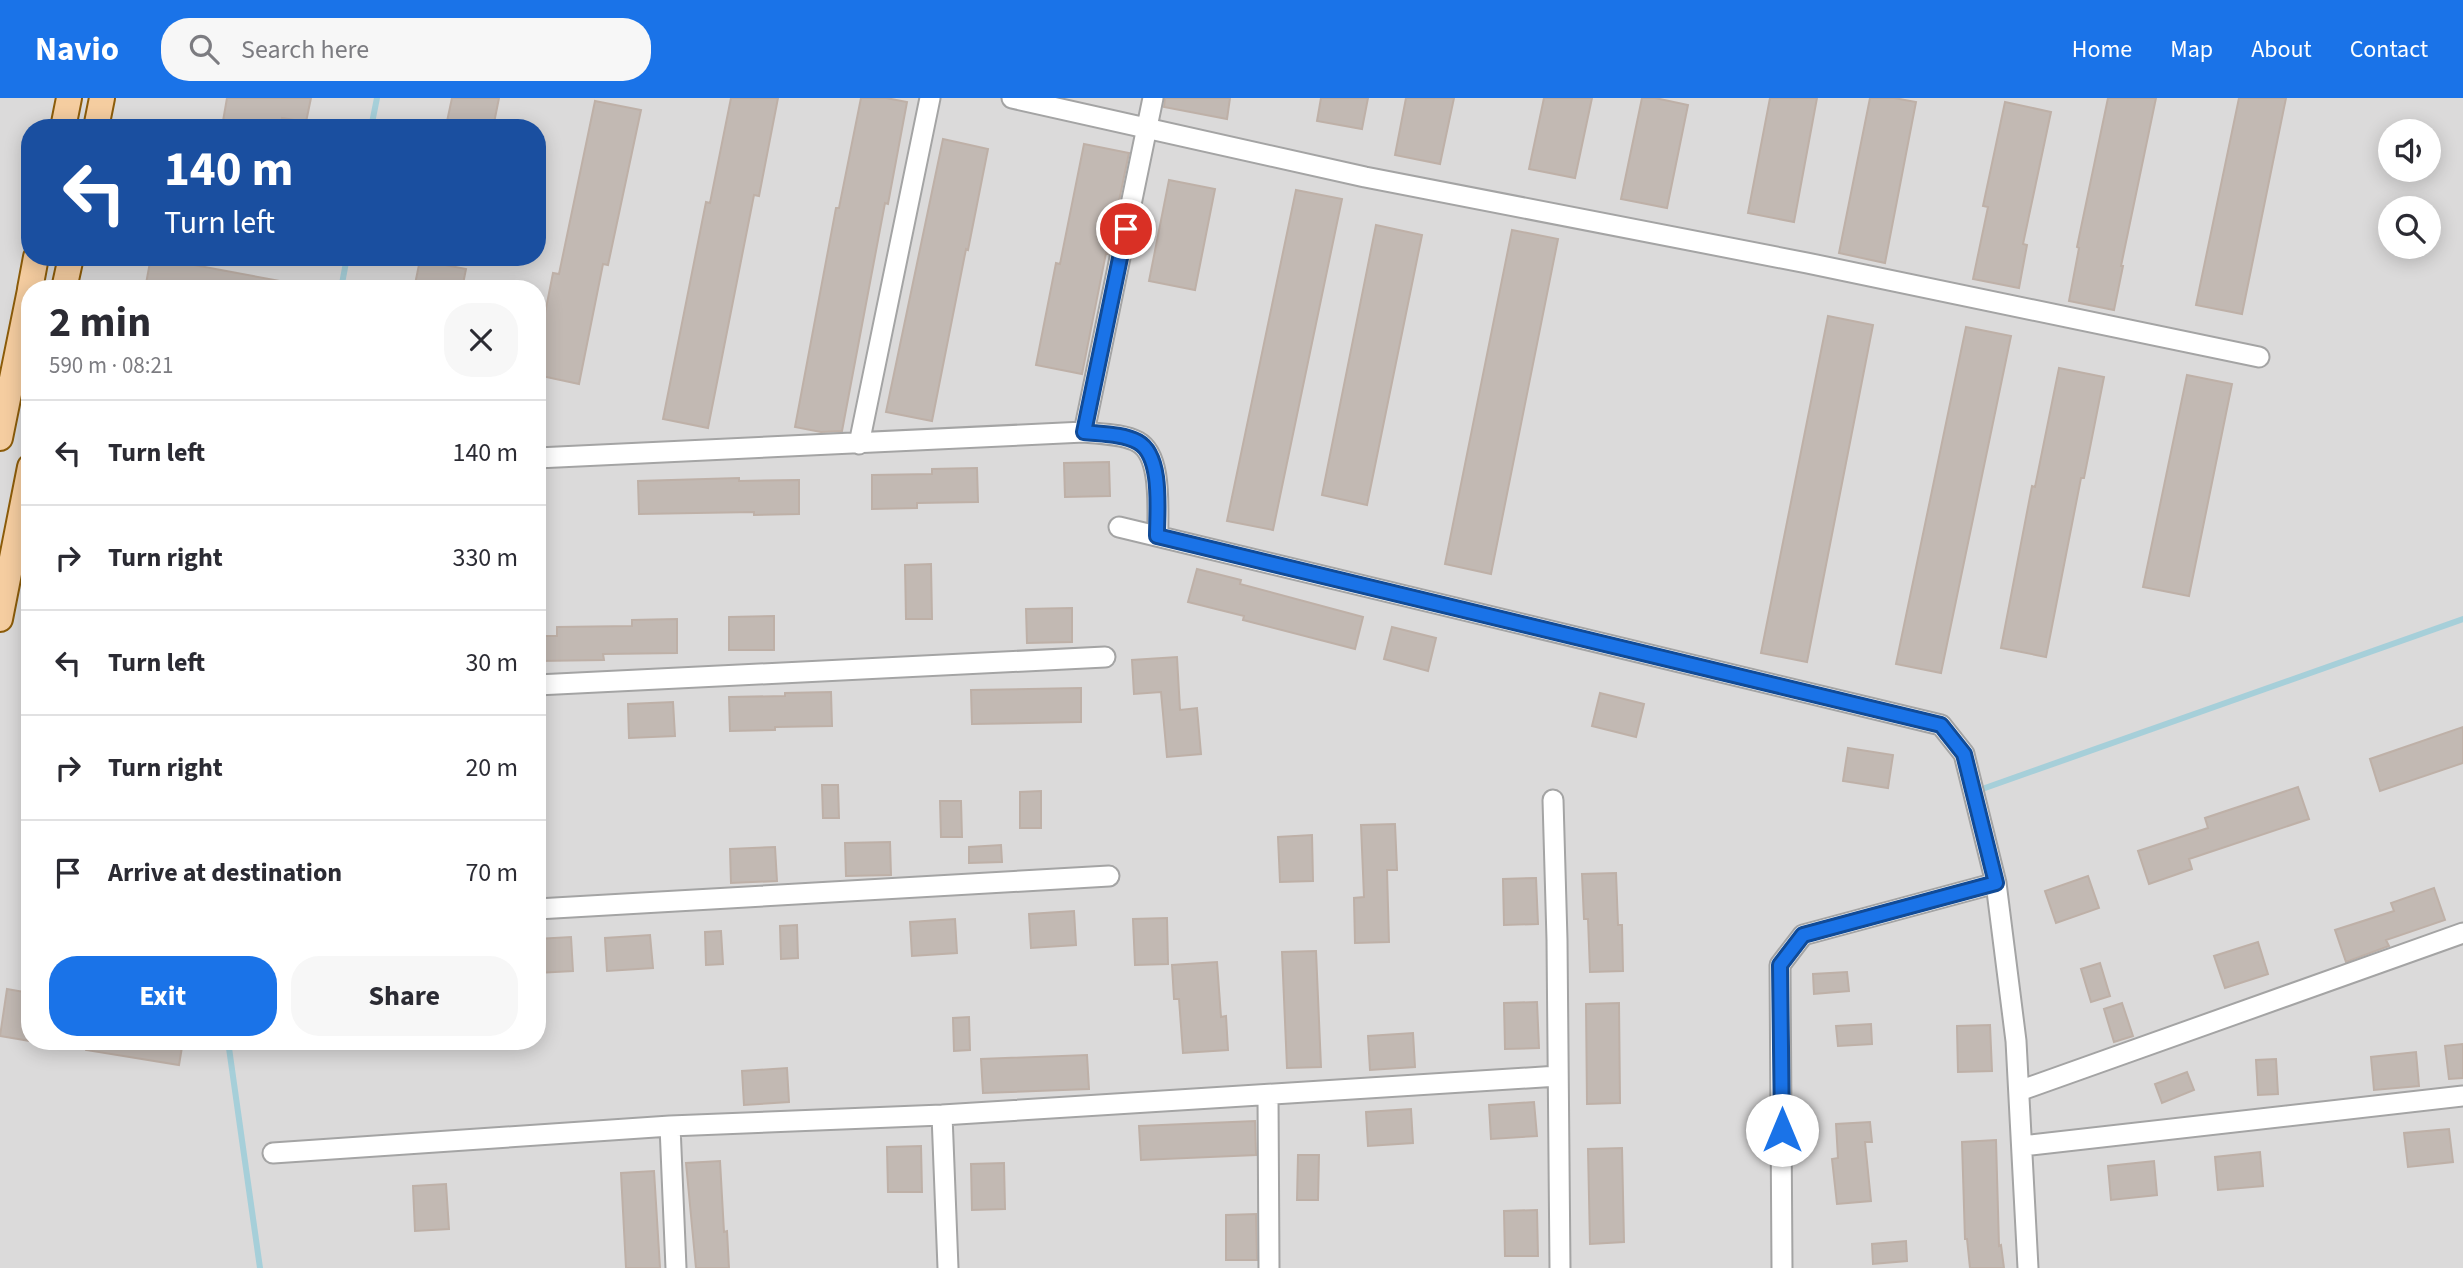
<!DOCTYPE html>
<html lang="en">
<head>
<meta charset="utf-8">
<style>
  :root { --surface:#fff; --page:#f7f7f7; --text:#2b2b33; --muted:#7c7c81; --line:#e1e1e2; --accent:#1a73e8 }
  body { margin:0; font-family:"Source Sans 3",sans-serif; background:var(--page); color:var(--text); height:100vh; display:flex; flex-direction:column; font-size:26px; white-space:nowrap }
  * { box-sizing:border-box; margin:0 }
  p { font-size:23px; color:var(--muted) }
  .icon { flex:none; width:38px; height:38px; fill:none; stroke:currentColor; stroke-width:2; stroke-linecap:round; stroke-linejoin:round }
  .map { position:relative; flex:1; overflow:hidden }
  .side { position:absolute; left:21px; top:182px; width:525px; height:770px; display:flex; flex-direction:column; background:var(--surface); border-radius:28px; box-shadow:0 4px 18px #0003 }
  .side>* { flex:none }
  .banner { position:absolute; left:21px; top:21px; width:525px; height:147px; border-radius:28px; box-shadow:0 4px 18px #0003; background:#1a4fa0; color:#fff; overflow:hidden }
  .buttons { position:absolute; left:2378px; top:21px; display:grid; gap:14px }
  .buttons a { display:grid; place-items:center; width:63px; height:63px; border-radius:50%; background:var(--surface); box-shadow:0 4px 18px #0003; font-size:35px }
  .pin { position:absolute; display:grid; place-items:center; width:60px; height:60px; color:#fff; margin:-30px; border:4px solid #fff; border-radius:50%; box-shadow:0 2px 7px #0007 }
  .me { position:absolute; width:77px; margin:-38px; rotate:0deg; stroke-linejoin:round; filter:drop-shadow(0 0 5px #0008) }
  .turn { display:flex; align-items:center; gap:24px; height:147px; padding:0 28px; font-size:32px }
  .turn .icon { width:91px; height:91px; stroke-width:2.5 }
  .turn b { display:block; font-size:49px; line-height:60px }
  .round { display:grid; place-items:center; flex:none; width:74px; height:74px; border-radius:28px; background:var(--page) }
  .headline { display:flex; align-items:center; justify-content:space-between; height:119px; padding:0 28px }
  h1 { font-size:42px; font-weight:700; line-height:52px }
  .cta { display:flex; gap:14px; margin-top:auto; padding:14px 28px }
  .cta a { flex:1; height:80px; border-radius:28px; background:var(--accent); color:#fff; font-size:28px; font-weight:700; line-height:80px; text-align:center }
  .cta a+a { background:var(--page); color:var(--text) }
  ul { padding:0; list-style:none }
  li { display:flex; align-items:center; gap:21px; height:105px; padding:0 28px; border-top:2px solid var(--line) }
  li div { flex:1 }
  li b { display:block; font-size:26px }
  li em { font-style:normal }
  header { display:flex; align-items:center; gap:42px; box-sizing:border-box; height:98px; padding:0 35px; background:var(--accent); color:#fff }
  header strong { font-size:33px }
  nav { display:flex; gap:38px; margin-inline-start:auto; font-size:24px }
  .search { width:490px; height:63px; background:var(--page); display:flex; align-items:center; gap:18px; box-sizing:border-box; padding:0 24px; border-radius:28px; color:var(--muted); font-size:26px }
  .map>svg:first-child { display:block }
  .residential { fill:#dbdada; fill-rule:evenodd }
  .lines { fill:none; stroke-linecap:round; stroke-linejoin:round }
  .stream { stroke:#a6cfd9; stroke-width:6 }
  .building { fill:#c2b9b3; stroke:#beb0a7; stroke-width:2 }
  .minor-casing { stroke:#a4a4a4; stroke-width:23 }
  .major-casing { stroke:#8c5c0a; stroke-width:28 }
  .minor { stroke:#fff; stroke-width:19 }
  .major { stroke:#f5cda0; stroke-width:24 }
  .route-casing { stroke:#114b97; stroke-width:18 }
  .route { stroke:#1a73e8; stroke-width:12 }
</style>
</head>
<body>
<header>
<strong>Navio</strong>
<div class="search"><svg class="icon" aria-label="search" viewBox="0 0 24 24"><circle cx="10" cy="10" r="6"/><path d="M15 15l6 6"/></svg>Search here</div>
<nav><a>Home</a><a>Map</a><a>About</a><a>Contact</a></nav>
</header>
<div class="map">
<svg width="2463" height="1170" viewBox="0 0 2463 1170">
  <rect width="100%" height="100%" fill="#edeae3"/>
  <path class="residential" d="M0 0H2463V1170H0ZM30 30H537V159H30ZM2390 33H2429V72H2390ZM2390 110H2429V149H2390ZM30 191H537V943H30Z"/>
  <g class="lines">
    <path class="stream" d="M371 30 377 0
      M341 191 347 159
      M1985 690 2463 521
      M228 943 260 1170"/>
  </g>
  <path class="building" d="M227 0H311L306 24 282 20 281 30H258L223 23Z
    M452 0H499L493 30 446 28Z
    M731 0H778L759 98 754 97 708 330 663 321 706 104 710 105Z
    M861 0H886L907 4 888 106 885 105 842 333 821 334 795 329 836 110H839Z
    M1165 0H1230L1227 21 1164 9Z
    M1321 0H1368L1362 31 1317 23Z
    M1406 0H1454L1440 66 1395 57Z
    M1544 0H1592L1575 80 1529 71Z
    M1642 0H1655L1688 7 1667 110 1621 101Z
    M1770 0H1817L1794 124 1748 115Z
    M1870 0H1894L1916 4 1885 165 1839 155Z
    M2108 0H2156L2121 168H2123L2114 212 2069 203 2079 150 2077 149Z
    M2239 0H2286L2242 216 2196 207Z
    M595 3 641 12 608 167 603 166 579 286 537 277V256L553 175 559 176Z
    M2005 4 2051 14 2023 146 2027 147 2019 190 1973 181 1988 109 1983 108Z
    M943 41 988 51 968 152 966 151 932 323 886 314Z
    M1084 46 1129 55 1108 156 1106 155 1082 276 1036 267 1056 165 1060 166Z
    M1169 82 1215 91 1195 192 1149 183Z
    M1296 92 1342 101 1273 432 1227 423Z
    M1376 127 1422 137 1367 407 1322 397Z
    M1512 132 1558 141 1491 476 1445 466Z
    M151 159 280 183 279 191H145Z
    M420 162 466 171 462 191H414Z
    M1828 218 1873 227 1807 564 1761 555Z
    M1966 229 2011 238 1941 575 1896 566Z
    M2059 270 2104 279 2084 380H2081L2046 559 2001 550 2032 388 2035 389Z
    M2187 277 2232 286 2189 498 2143 489Z
    M1109 364 1110 398 1065 399 1064 365Z
    M977 370 978 404 917 405V410L872 411V377L932 376V371Z
    M739 380V383L799 382V416L754 417V414L639 416 638 383Z
    M931 466 932 521H906L905 467Z
    M1197 471 1241 482 1240 486 1363 519 1355 551 1243 522 1244 518 1188 504Z
    M1072 510V544L1027 545 1026 511Z
    M774 518V552H729V519Z
    M677 521V555L603 556 604 562 537 563V538H557V529L632 528V522Z
    M1392 529 1436 540 1428 573 1384 561Z
    M1177 559 1180 612 1197 610 1201 656 1167 659 1161 594 1134 596 1132 562Z
    M1081 590V624L972 626 971 592Z
    M831 594 832 628 775 629V632L730 633 729 599 785 598V595Z
    M1600 595 1644 606 1636 639 1592 628Z
    M673 604 675 638 629 640 628 606Z
    M2463 629V665L2380 693 2370 661Z
    M1848 650 1893 657 1888 690 1843 683Z
    M822 687H838L839 720H823Z
    M2298 689 2309 721 2189 761 2192 771 2149 786 2138 753 2208 730 2205 720Z
    M1041 693V730H1020V694Z
    M940 703H961L962 739H941Z
    M1395 726 1397 772H1387L1389 844 1355 845 1354 800 1364 799 1361 727Z
    M1312 737 1313 783 1280 784 1278 739Z
    M890 744 891 777 846 778 845 745Z
    M1001 747 1002 764 969 765V749Z
    M775 749 777 783 731 785 730 751Z
    M1616 775 1618 827H1622L1623 873 1590 874 1588 821H1584L1582 776Z
    M2088 778 2099 810 2056 825 2045 793Z
    M1536 780 1538 826 1504 827 1503 781Z
    M2434 790 2445 822 2386 842 2389 848 2346 864 2335 832 2394 813 2391 805Z
    M1074 813 1076 847 1031 850 1029 816Z
    M1167 820 1168 866 1135 867 1133 821Z
    M955 821 957 855 912 858 910 824Z
    M797 827 798 860 781 861 780 828Z
    M721 833 723 866 706 867 705 834Z
    M650 837 653 870 607 873 605 840Z
    M571 839 573 873 537 875V841Z
    M2258 844 2268 876 2225 890 2214 858Z
    M1316 853 1321 969 1287 970 1282 854Z
    M1217 864 1221 919 1226 918 1228 952 1183 955 1179 901H1174L1172 867Z
    M2100 865 2110 898 2091 904 2081 871Z
    M1847 874 1849 893 1814 896 1813 876Z
    M7 891 30 895V943L0 938Z
    M1537 904 1539 950 1505 951 1504 905Z
    M1619 905 1620 1005 1587 1006 1586 906Z
    M2122 905 2133 938 2114 944 2104 911Z
    M969 919 970 952 954 953 953 920Z
    M1871 926 1872 946 1838 948 1836 928Z
    M1990 927 1992 973 1958 974 1957 928Z
    M1413 935 1415 969 1370 972 1368 938Z
    M86 943H183L179 967 86 952Z
    M2463 946V980L2449 981 2445 948Z
    M2416 954 2419 988 2374 992 2371 959Z
    M1087 957 1089 991 983 995 981 961Z
    M2276 961 2278 996 2258 997 2256 962Z
    M787 970 789 1004 744 1007 742 973Z
    M2187 974 2194 992 2162 1005 2155 986Z
    M1534 1004 1537 1038 1491 1041 1489 1007Z
    M1411 1011 1413 1045 1368 1048 1366 1014Z
    M1255 1023 1256 1057 1141 1062 1139 1028Z
    M1870 1024 1872 1044H1865L1871 1103 1837 1106 1832 1061 1838 1060 1836 1026Z
    M2449 1031 2453 1064 2408 1069 2404 1035Z
    M1996 1042 1999 1148 2001 1147 2004 1170H1970L1967 1141H1965L1962 1044Z
    M921 1048 922 1094H888L887 1049Z
    M1622 1050 1624 1144 1590 1146 1588 1051Z
    M2260 1054 2263 1088 2218 1092 2215 1059Z
    M1298 1057H1319L1318 1102H1297Z
    M720 1063 724 1134 727 1133 729 1170H696L686 1065Z
    M2154 1063 2157 1097 2111 1102 2108 1068Z
    M1004 1065 1005 1111 972 1112 971 1066Z
    M654 1073 660 1170H626L621 1075Z
    M446 1086 449 1131 415 1133 413 1088Z
    M1537 1112 1538 1158H1505L1504 1113Z
    M1256 1116 1257 1162H1226V1117Z
    M1906 1143 1907 1163 1873 1166 1872 1146Z"/>
  <g class="lines">
    <defs>
      <path id="minor" d="M1012 0 1365 79 1807 165 2259 259
        M1084 334 1153 0
        M859 346 930 0
        M537 360 1084 334C1101 336 1123 336 1138 344 1163 358 1157 413 1158 438
        M1119 429 1941 627 1964 656 1996 785 2016 943 2028 1170
        M537 587 1105 559
        M1553 702 1557 842 1560 1170
        M537 811 1109 778
        M2019 993 2463 835
        M1268 998 1269 1170
        M942 1017 948 1170
        M670 1028 676 1170
        M2022 1048 2463 998
        M273 1055 670 1028 942 1017 1558 978
        M1782 1170 1780 867 1803 837 1996 785"/>
      <path id="major" d="M63 30 69 0
        M96 30 102 0
        M30 191 36 159
        M64 191 71 159
        M0 340 30 192
        M0 521 30 369"/>
    </defs>
    <use href="#minor" class="minor-casing"/>
    <use href="#major" class="major-casing"/>
    <use href="#minor" class="minor"/>
    <use href="#major" class="major"/>
  </g>
  <g class="lines">
    <defs>
      <path id="route" d="M1126 131 1084 334C1101 336 1123 336 1138 344 1163 358 1157 413 1157 438L1941 627 1964 656 1996 785 1803 837 1780 867 1782 1032"/>
    </defs>
    <use href="#route" class="route-casing"/>
    <use href="#route" class="route"/>
  </g>
</svg>
<div class="buttons">
<a><svg class="icon" aria-label="sound" viewBox="0 0 24 24"><path d="M4 9h4l5-4v14l-5-4H4zM17 9q2 3 0 6"/></svg></a>
<a><svg class="icon" aria-label="search" viewBox="0 0 24 24"><circle cx="10" cy="10" r="6"/><path d="M15 15l6 6"/></svg></a>
</div>
<div class="pin" style="left:1126px;top:131px;background:#d93025"><svg class="icon" aria-label="arrive" viewBox="0 0 24 24"><path d="M6 21V4h12l-3 4 3 4H6"/></svg></div>
<svg class="me" style="left:1782px;top:1032px" viewBox="-20 -20 40 40"><circle r="19" fill="#fff"/><path d="M0-13L10 11 0 6-10 11z" fill="#1a73e8"/></svg>
<div class="banner">
<div class="turn"><svg class="icon" aria-label="left" viewBox="0 0 24 24"><path d="M17 20v-9H6M10 6l-5 5 5 5"/></svg><div><b>140 m</b>Turn left</div></div>
</div>
<section class="side">
<div class="headline"><div><h1>2 min</h1><p>590 m · 08:21</p></div><a class="round"><svg class="icon" aria-label="close" viewBox="0 0 24 24"><path d="M6 6l12 12M18 6L6 18"/></svg></a></div>
<ul>
<li><svg class="icon" aria-label="left" viewBox="0 0 24 24"><path d="M17 20v-9H6M10 6l-5 5 5 5"/></svg><div><b>Turn left</b></div><em>140 m</em></li>
<li><svg class="icon" aria-label="right" viewBox="0 0 24 24"><path d="M7 20v-9h11M14 6l5 5-5 5"/></svg><div><b>Turn right</b></div><em>330 m</em></li>
<li><svg class="icon" aria-label="left" viewBox="0 0 24 24"><path d="M17 20v-9H6M10 6l-5 5 5 5"/></svg><div><b>Turn left</b></div><em>30 m</em></li>
<li><svg class="icon" aria-label="right" viewBox="0 0 24 24"><path d="M7 20v-9h11M14 6l5 5-5 5"/></svg><div><b>Turn right</b></div><em>20 m</em></li>
<li><svg class="icon" aria-label="arrive" viewBox="0 0 24 24"><path d="M6 21V4h12l-3 4 3 4H6"/></svg><div><b>Arrive at destination</b></div><em>70 m</em></li>
</ul>
<div class="cta"><a>Exit</a><a>Share</a></div>
</section>
</div>
</body>
</html>
